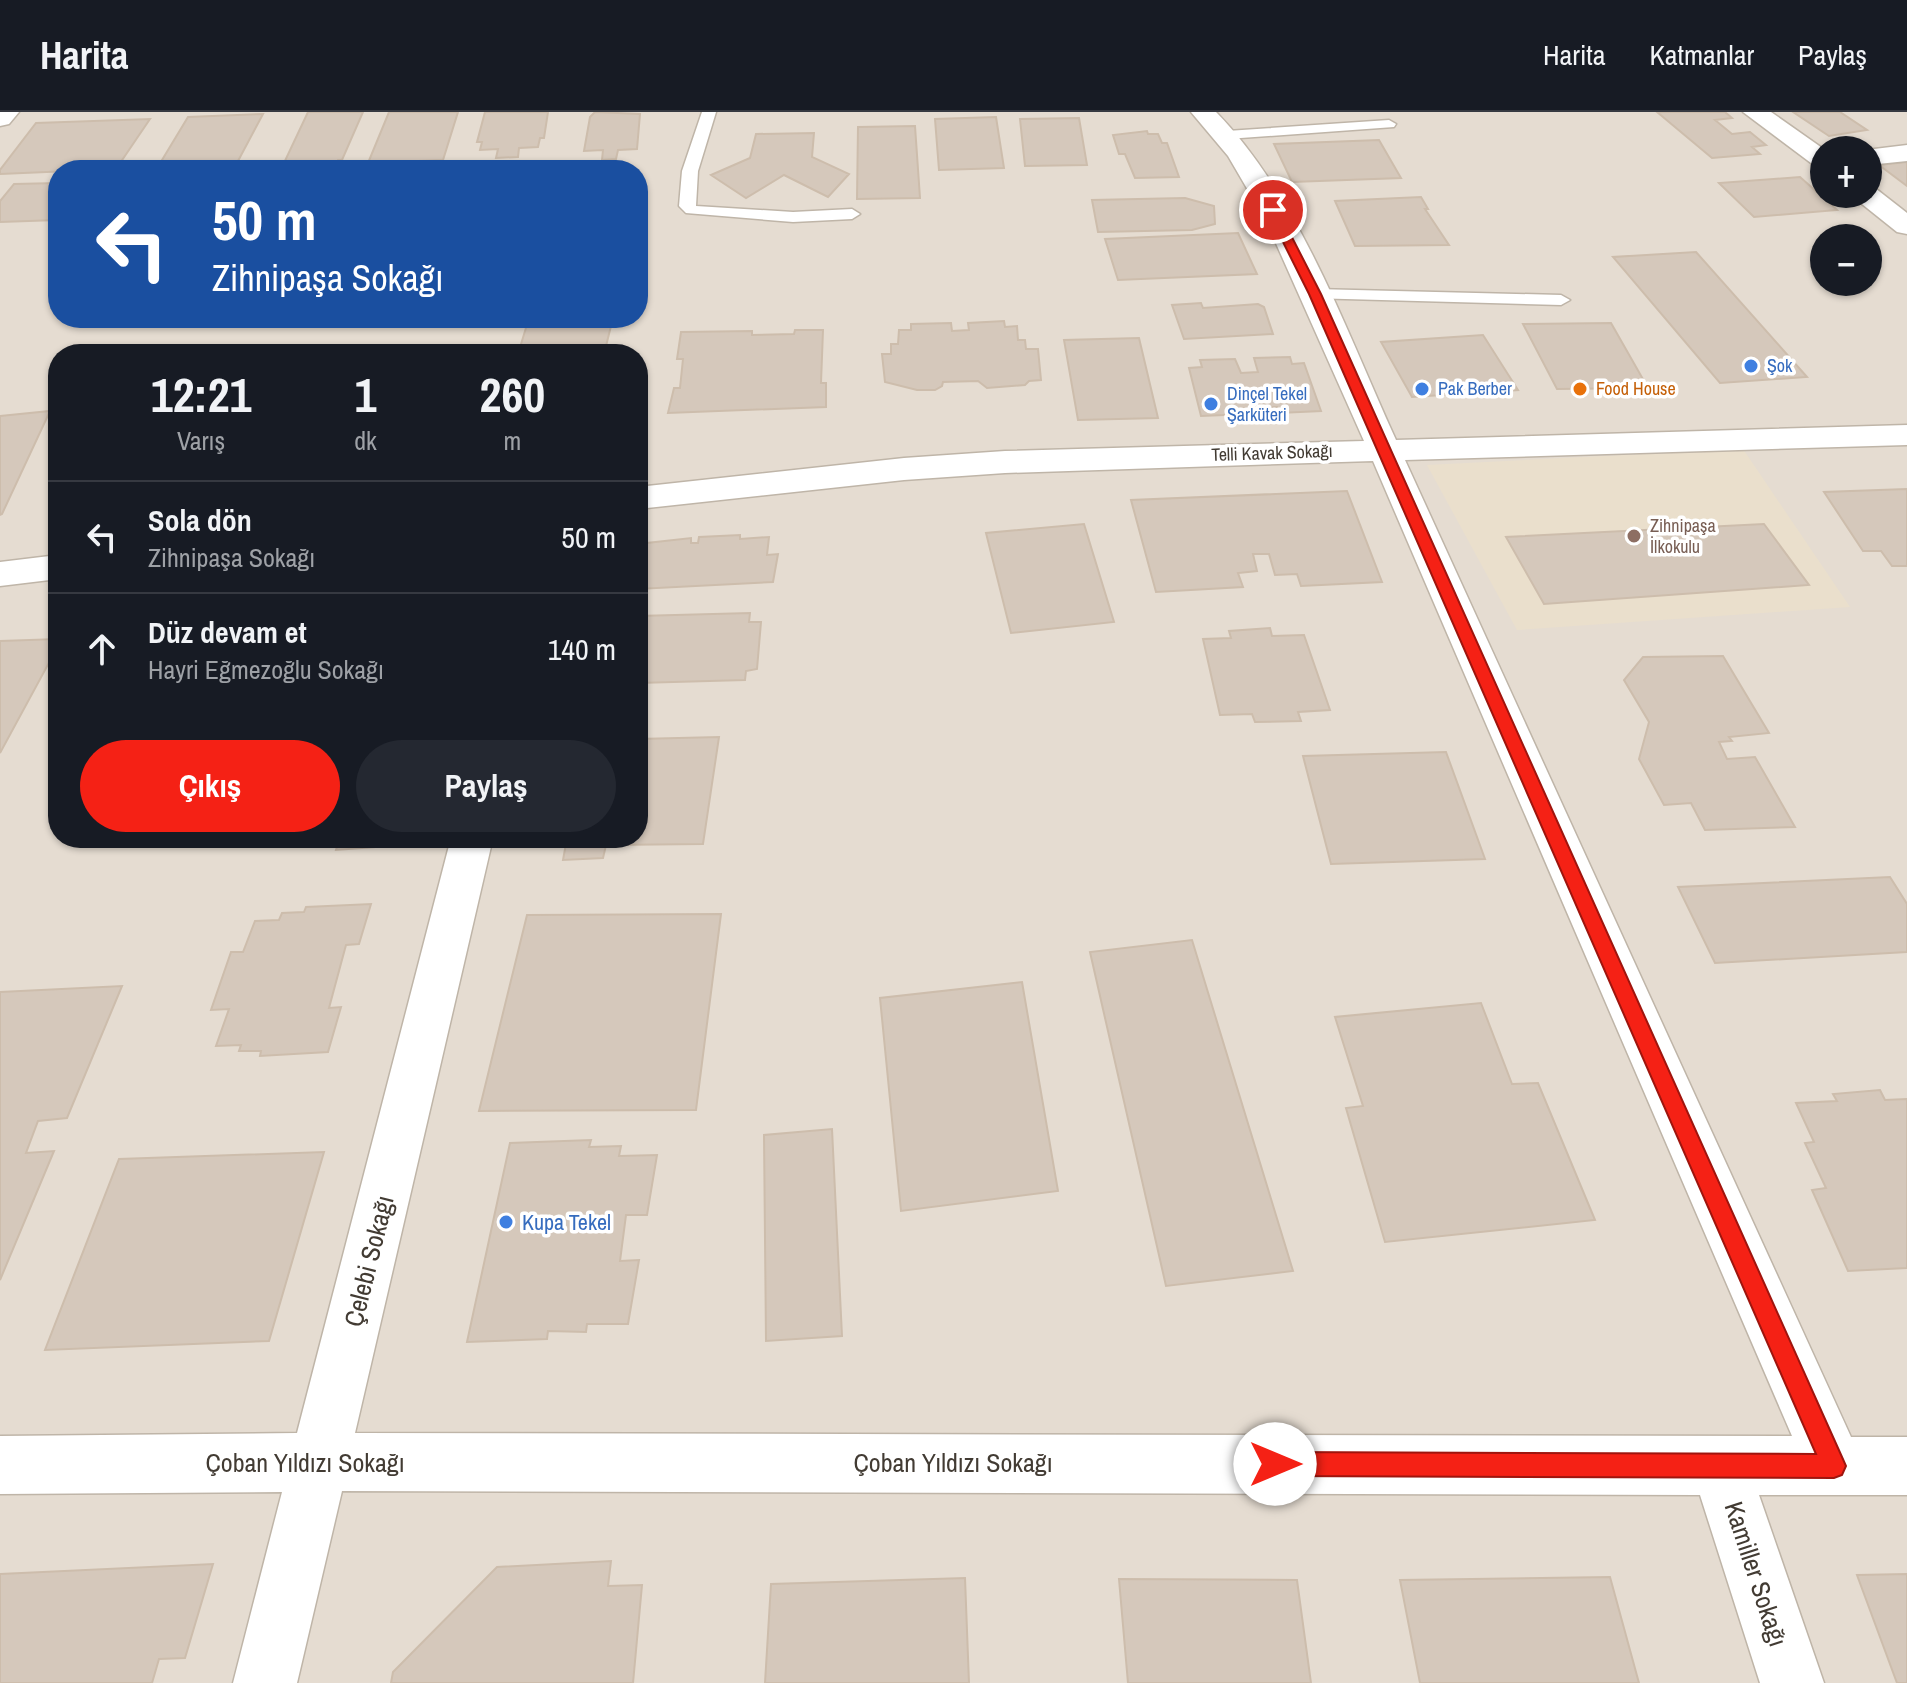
<!DOCTYPE html>
<html lang="tr">
<head>
<meta charset="utf-8">
<style>
  :root { --surface:#171b24; --page:#242831; --text:#f1f3f6; --muted:#9ea1a6; --line:#363941; --accent:#f52115 }
  body { margin:0; font-family:"Archivo Narrow",sans-serif; background:var(--page); color:var(--text); height:100vh; display:flex; flex-direction:column; font-size:30px; white-space:nowrap }
  * { box-sizing:border-box; margin:0 }
  p { font-size:26px; color:var(--muted) }
  .icon { flex:none; width:44px; height:44px; fill:none; stroke:currentColor; stroke-width:2; stroke-linecap:round; stroke-linejoin:round }
  .map { position:relative; flex:1; overflow:hidden }
  .sheet { position:absolute; left:48px; top:232px; width:600px; height:504px; display:flex; flex-direction:column; background:var(--surface); border-radius:32px; box-shadow:0 2px 6px #0004 }
  .sheet>* { flex:none }
  .banner { position:absolute; left:48px; top:48px; width:600px; height:168px; border-radius:32px; box-shadow:0 2px 6px #0004; background:#1a4fa0; color:#fff; overflow:hidden }
  .controls { position:absolute; left:1810px; top:24px; display:grid; gap:16px }
  .controls a { display:grid; place-items:center; width:72px; height:72px; border-radius:50%; background:var(--surface); box-shadow:0 2px 6px #0004; font-size:40px }
  .pin { position:absolute; display:grid; place-items:center; width:68px; height:68px; color:#fff; margin:-34px; border:4px solid #fff; border-radius:50%; box-shadow:0 2px 8px #0007 }
  .me { position:absolute; width:88px; margin:-44px; rotate:90deg; stroke-linejoin:round; filter:drop-shadow(0 0 6px #0008) }
  .turn { display:flex; align-items:center; gap:28px; height:168px; padding:0 32px; font-size:36px }
  .turn .icon { width:104px; height:104px; stroke-width:2.5 }
  .turn b { display:block; font-size:56px; line-height:68px }
  .eta { display:flex; justify-content:space-evenly; align-items:center; height:136px; text-align:center }
  .eta b { font-size:48px; font-weight:800; line-height:56px }
  .action { display:flex; gap:16px; margin-top:auto; padding:16px 32px }
  .action a { flex:1; height:92px; border-radius:48px; background:var(--accent); color:#fff; font-size:32px; font-weight:800; line-height:92px; text-align:center }
  .action a+a { background:var(--page); color:var(--text) }
  ul { padding:0; list-style:none }
  li { display:flex; align-items:center; gap:24px; height:112px; padding:0 32px; border-top:2px solid var(--line) }
  li div { flex:1 }
  li b { display:block; font-size:30px }
  li em { font-style:normal }
  header { display:flex; align-items:center; gap:48px; box-sizing:border-box; height:112px; padding:0 40px; background:var(--surface); border-bottom:2px solid var(--line) }
  header strong { font-size:38px }
  nav { display:flex; gap:44px; margin-inline-start:auto; font-size:28px }
  .map>svg:first-child { display:block }
  .residential { fill:#e5dcd1; fill-rule:evenodd }
  .education { fill:#eadfcc }
  .building { fill:#d5c8bb; stroke:#cdbdac; stroke-width:2 }
  .lines { fill:none; stroke-linecap:round; stroke-linejoin:round }
  .service-casing { stroke:#bfb5a8; stroke-width:3 }
  .minor-casing { stroke:#bfb5a8; stroke-width:3 }
  .tertiary-casing { stroke:#bfb5a8; stroke-width:3 }
  .service { fill:#fff; fill-rule:evenodd }
  .minor { fill:#fff; fill-rule:evenodd }
  .tertiary { fill:#fff; fill-rule:evenodd }
  .route { fill:#f52115; stroke:#9f150e; stroke-width:2 }
  .shop-dot { fill:#3f7fe0; stroke:#fff; stroke-width:3 }
  .food-dot { fill:#e8710a; stroke:#fff; stroke-width:3 }
  .education-dot { fill:#8d6e63; stroke:#fff; stroke-width:3 }
  .labels { text-anchor:middle; stroke-width:7; stroke-linejoin:round; paint-order:stroke }
  .far-shop-label { font-size:18px; fill:#366cbe; stroke:#fff; text-anchor:start }
  .far-food-label { font-size:18px; fill:#c56008; stroke:#fff; text-anchor:start }
  .far-street-label { font-size:18px; fill:#423b33; stroke:#fff }
  .far-education-label { font-size:18px; fill:#785e54; stroke:#fff; text-anchor:start }
  .shop-label { font-size:22px; fill:#366cbe; stroke:#fff; text-anchor:start }
  .near-street-label { font-size:26px; fill:#423b33; stroke:#fff }
</style>
</head>
<body>
<header>
<strong>Harita</strong>
<nav><a>Harita</a><a>Katmanlar</a><a>Paylaş</a></nav>
</header>
<div class="map">
<svg width="1907" height="1571" viewBox="0 0 1907 1571">
  <rect width="100%" height="100%" fill="#f1ebe2"/>
  <path class="residential" d="M0 0H1907V1571H0ZM1824 38H1868V82H1824ZM58 58H638V206H58ZM1824 126H1868V170H1824ZM58 242H638V726H58Z"/>
  <path class="education" d="M1743 337 1850 495 1517 518 1427 353Z"/>
  <path class="building" d="M308 0H363L342 48H338L334 58H285L287 53H283Z
    M389 0H458L443 48 368 51Z
    M485 0H548L544 26H540L538 35 519 36 518 45 496 46 498 37 480 38 482 30H477Z
    M595 0 640 2 637 37 618 38 616 47 602 48 603 38 584 39 590 5Z
    M1657 0H1725L1732 6 1715 8 1732 22 1750 20 1766 33 1752 35 1760 42 1712 46Z
    M1793 0H1840L1867 18 1829 24Z
    M263 2 238 49 171 56 173 53H159L188 5Z
    M996 5 1004 56 939 58 935 7Z
    M1079 6 1087 53 1025 54 1020 7Z
    M150 7 116 57 0 62V58L36 11Z
    M915 14 920 86 857 87 858 15Z
    M1147 19 1148 22H1158L1162 31H1167L1179 65 1135 66 1125 42H1119L1113 23Z
    M814 21 812 45 849 62 828 85 784 63 746 86 711 63 750 46 756 22Z
    M1379 28 1401 66 1292 70 1274 32Z
    M1907 50V74L1879 53Z
    M1800 65 1837 98 1754 105 1719 71Z
    M58 71 57 108 0 110V89L14 72Z
    M1421 85 1428 97H1425L1449 133 1355 134 1335 89Z
    M1185 86 1214 94 1215 112 1192 118 1098 120 1092 88Z
    M1238 121 1257 162 1118 168 1105 127Z
    M1696 140 1807 265 1720 271 1613 145Z
    M1201 191 1203 196 1258 192 1264 195 1273 222 1184 227 1172 193Z
    M529 206H613L604 242H518Z
    M1004 209 1005 215 1017 214 1018 228H1025L1026 237H1038L1041 268 1029 269 1025 273 987 276 978 269 943 270 942 274 935 278H917L885 270 882 242H891V232H898L899 218H911V212L951 211 952 219 969 218 968 211Z
    M1611 211 1648 276 1557 277 1523 212Z
    M795 218H823L821 271H826V295L668 301 674 276H680L683 247H677L681 220 752 219V223L794 222Z
    M1483 223 1518 278 1412 285 1381 230Z
    M1139 226 1158 306 1078 308 1064 228Z
    M1290 245 1292 252 1304 251 1321 299 1279 301 1277 295 1245 296 1248 302 1201 304 1189 256 1202 255 1200 248 1235 247 1241 261 1258 260 1254 246Z
    M50 299 2 402 0 403V304Z
    M1907 377V454H1892L1881 439H1863L1824 380Z
    M1347 379 1382 470 1301 474 1297 462 1275 463 1269 442H1253L1257 459 1238 461 1243 475 1156 480 1131 388Z
    M1084 412 1114 510 1011 521 986 421Z
    M1764 412 1809 473 1544 492 1506 425Z
    M740 423V427L769 425 767 443 778 442 773 470 638 477V432L691 426V431H698L699 425Z
    M750 501 749 510H761L757 557 746 559 745 568 638 571V504Z
    M1270 516 1272 524 1304 523 1330 598 1298 600 1301 609 1255 610 1252 602 1220 603 1203 527 1231 526 1229 519Z
    M58 527V534L0 641V529Z
    M1723 544 1769 621 1729 625 1732 629 1719 630 1727 647 1755 645 1795 715 1705 718 1691 691 1664 693 1639 647 1649 610 1624 568 1643 545Z
    M719 625 703 732 606 733 603 746 563 748 567 726H638V627Z
    M1446 640 1485 747 1331 752 1303 644Z
    M340 726H392L389 734 336 738Z
    M1890 765 1907 792V840L1715 851 1678 775Z
    M371 792 359 832 346 833 329 896 341 895 328 940 260 944 261 939H239L241 933 216 934 229 897 211 898 231 840H243L255 809 279 808 282 801 304 800 306 795Z
    M721 802 696 998 479 999 527 803Z
    M1192 828 1293 1159 1166 1174 1090 840Z
    M1022 870 1058 1079 901 1099 880 886Z
    M122 874 67 1006 38 1009 26 1041 54 1039 0 1168V880Z
    M1481 891 1512 972 1538 971 1595 1108 1385 1130 1346 996 1363 994 1335 905Z
    M1880 978 1885 988 1907 987V1156L1848 1159 1812 1078 1826 1076 1805 1031 1814 1030 1796 991 1837 989 1833 982Z
    M832 1017 842 1224 766 1229 764 1023Z
    M591 1028 589 1035 621 1034 619 1044 657 1043 647 1103H626L620 1149 639 1148 628 1212H587L586 1220 548 1219 547 1227 467 1230 510 1031Z
    M324 1040 269 1229 45 1238 119 1047Z
    M611 1449 608 1474 642 1473 633 1571H391L393 1560 497 1455Z
    M213 1452 185 1546 159 1547 152 1571H0V1462Z
    M1907 1462V1571H1897L1857 1463Z
    M1610 1465 1639 1571H1420L1400 1468Z
    M965 1466 969 1571H765L771 1472Z
    M1119 1467 1297 1468 1311 1571H1128Z"/>
  <g class="lines">
    <defs>
      <path id="service" d="M702 0H716L698 59 696 94 793 100 852 97 860 102 852 107 793 110 686 101 679 94 682 59Z
        M1389 8 1396 12 1394 15 1227 27 1220 23 1227 19Z
        M1315 177 1561 183 1570 188 1561 193 1309 186 1307 182 1309 178Z"/>
      <path id="minor" d="M1191 0H1216C1300 86 1346 219 1396 328L1907 313V333L1405 348 1851 1325H1907V1383H1759L1824 1571H1760L1700 1383 342 1379 297 1571H233L282 1380 0 1382V1324L297 1321 451 726H493L355 1321 1792 1324 1373 349 1005 361 904 368 638 397V375L904 346 1005 339 1364 329 1266 109 1228 44Z
        M1743 0H1771L1825 38 1824 57 1815 54Z
        M1907 33V49L1868 53 1866 38Z
        M1868 75 1875 76 1907 101V122L1897 120 1857 88 1853 82H1868Z
        M58 443V467L0 474V450Z"/>
      <path id="tertiary" d="M0 0H19L9 12 0 14Z"/>
    </defs>
    <use href="#service" class="service-casing"/>
    <use href="#minor" class="minor-casing"/>
    <use href="#tertiary" class="tertiary-casing"/>
    <use href="#service" class="service"/>
    <use href="#minor" class="minor"/>
    <use href="#tertiary" class="tertiary"/>
  </g>
  <path class="route" d="M1273 95 1278 98 1321 182 1842 1345 1846 1354 1842 1363 1834 1366 1275 1364 1266 1361 1263 1352 1266 1343 1275 1340 1816 1342 1309 182 1267 98Z"/>
  <g class="shop-dot">
    <circle cx="1751" cy="254" r="8"/>
    <circle cx="1422" cy="277" r="8"/>
    <circle cx="1211" cy="292" r="8"/>
    <circle cx="506" cy="1110" r="8"/>
  </g>
  <circle class="food-dot" cx="1580" cy="277" r="8"/>
  <circle class="education-dot" cx="1634" cy="424" r="8"/>
  <g class="labels">
    <g class="far-shop-label">
      <text x="1767" y="260">Şok</text>
      <text x="1438" y="283">Pak Berber</text>
      <text x="1227" y="288">Dinçel Tekel<tspan x="1227" dy="21">Şarküteri</tspan></text>
    </g>
    <g class="far-food-label">
      <text x="1596" y="283">Food House</text>
    </g>
    <g class="far-street-label">
      <text transform="translate(1272 341) rotate(-2)" y="6">Telli Kavak Sokağı</text>
    </g>
    <g class="far-education-label">
      <text x="1650" y="420">Zihnipaşa<tspan x="1650" dy="21">İlkokulu</tspan></text>
    </g>
    <g class="shop-label">
      <text x="522" y="1118">Kupa Tekel</text>
    </g>
    <g class="near-street-label">
      <text transform="translate(369 1149) rotate(-76)" y="9">Çelebi Sokağı</text>
      <text x="305" y="1360">Çoban Yıldızı Sokağı</text>
      <text x="953" y="1360">Çoban Yıldızı Sokağı</text>
      <text transform="translate(1756 1462) rotate(72)" y="9">Kamiller Sokağı</text>
    </g>
  </g>
</svg>
<div class="controls">
<a>+</a>
<a>−</a>
</div>
<div class="pin" style="left:1273px;top:98px;background:#d93025"><svg class="icon" aria-label="arrive" viewBox="0 0 24 24"><path d="M6 21V4h12l-3 4 3 4H6"/></svg></div>
<svg class="me" style="left:1275px;top:1352px" viewBox="-20 -20 40 40"><circle r="19" fill="#fff"/><path d="M0-13L10 11 0 6-10 11z" fill="#f52115"/></svg>
<div class="banner">
<div class="turn"><svg class="icon" aria-label="left" viewBox="0 0 24 24"><path d="M17 20v-9H6M10 6l-5 5 5 5"/></svg><div><b>50 m</b>Zihnipaşa Sokağı</div></div>
</div>
<section class="sheet">
<div class="eta">
<div><b>12:21</b><p>Varış</p></div>
<div><b>1</b><p>dk</p></div>
<div><b>260</b><p>m</p></div>
</div>
<ul>
<li><svg class="icon" aria-label="left" viewBox="0 0 24 24"><path d="M17 20v-9H6M10 6l-5 5 5 5"/></svg><div><b>Sola dön</b><p>Zihnipaşa Sokağı</p></div><em>50 m</em></li>
<li><svg class="icon" aria-label="ahead" viewBox="0 0 24 24"><path d="M12 20V5M6 11l6-6 6 6"/></svg><div><b>Düz devam et</b><p>Hayri Eğmezoğlu Sokağı</p></div><em>140 m</em></li>
</ul>
<div class="action"><a>Çıkış</a><a>Paylaş</a></div>
</section>
</div>
</body>
</html>
